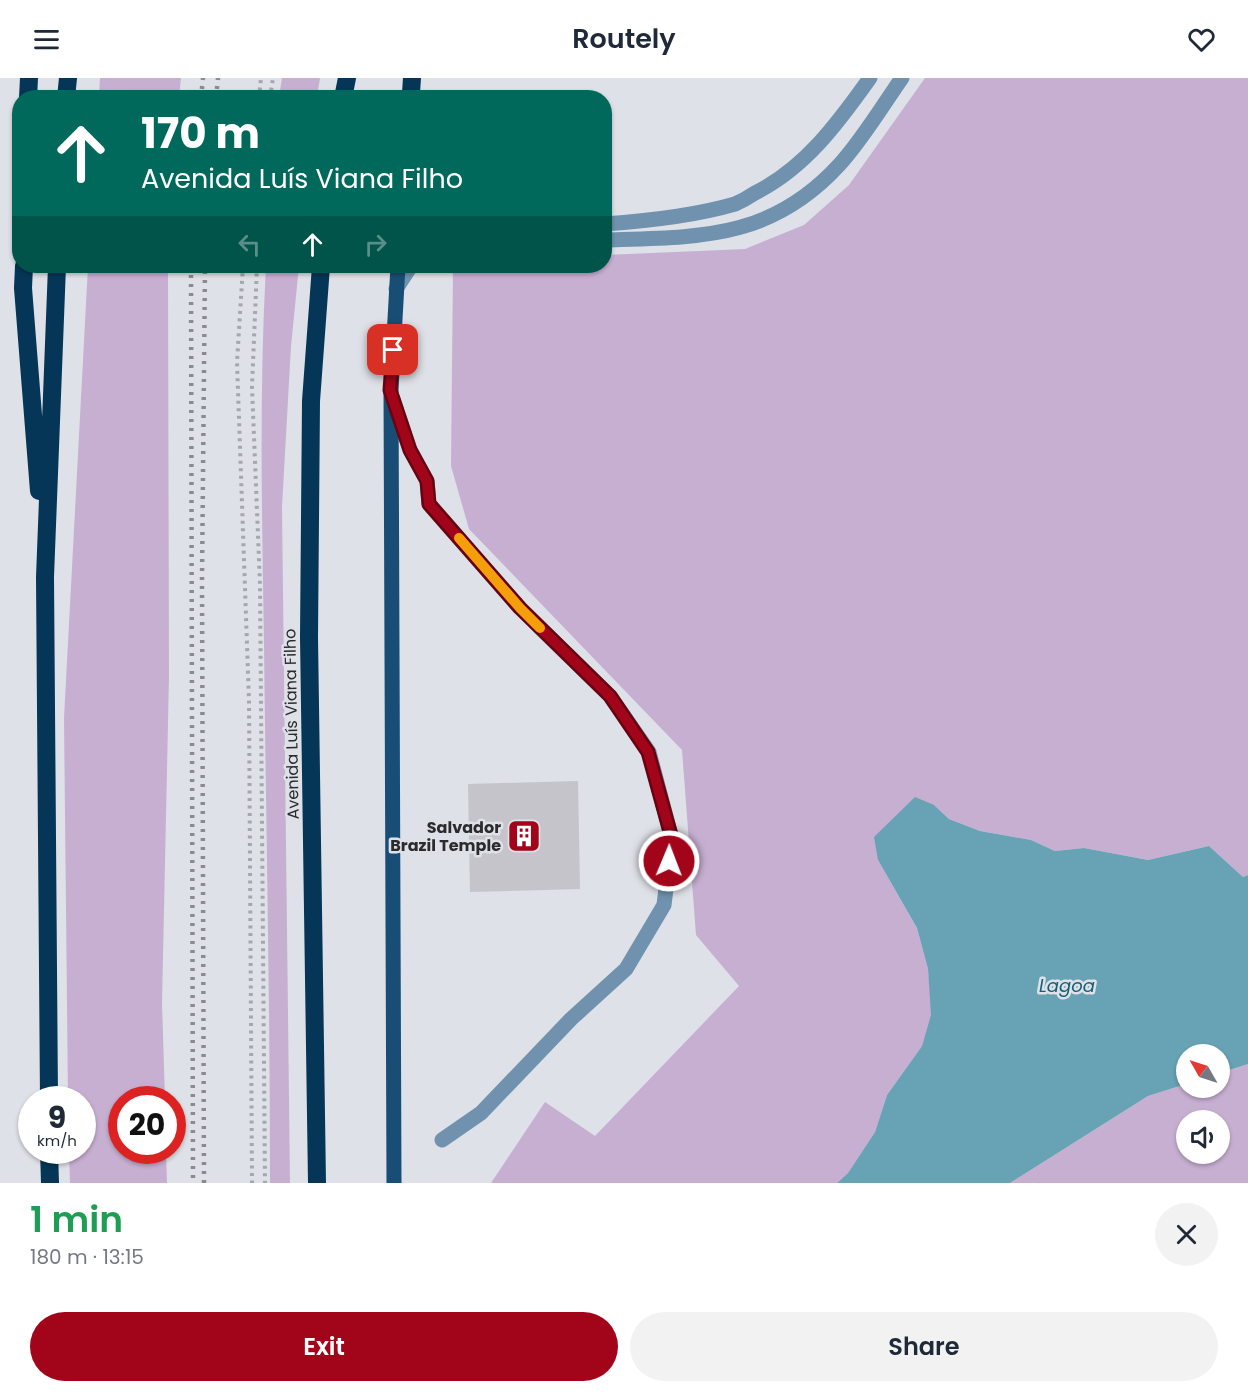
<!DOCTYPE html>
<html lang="en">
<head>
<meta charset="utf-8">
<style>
  :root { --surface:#fff; --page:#f2f2f3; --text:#1f2937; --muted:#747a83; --accent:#a2051a }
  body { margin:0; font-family:Poppins,sans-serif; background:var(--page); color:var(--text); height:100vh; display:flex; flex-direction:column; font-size:22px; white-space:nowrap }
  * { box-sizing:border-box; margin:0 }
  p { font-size:20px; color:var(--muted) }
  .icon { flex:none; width:33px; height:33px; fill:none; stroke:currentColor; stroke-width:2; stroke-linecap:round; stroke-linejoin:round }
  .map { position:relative; height:1105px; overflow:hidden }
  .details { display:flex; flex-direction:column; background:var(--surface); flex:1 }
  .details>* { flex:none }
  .hud { position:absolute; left:12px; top:12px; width:600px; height:183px; border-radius:24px; box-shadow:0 2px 4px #0004; background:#00695c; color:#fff; overflow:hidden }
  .needle { width:39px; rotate:309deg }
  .fabs { position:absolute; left:1176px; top:966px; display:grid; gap:12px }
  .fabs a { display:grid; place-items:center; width:54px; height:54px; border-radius:50%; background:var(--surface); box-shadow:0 2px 4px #0004; font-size:30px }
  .speed { position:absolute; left:18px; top:1008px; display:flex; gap:12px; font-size:30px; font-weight:700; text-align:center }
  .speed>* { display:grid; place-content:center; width:78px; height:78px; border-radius:50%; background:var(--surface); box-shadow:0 2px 4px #0004; line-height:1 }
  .speed small { font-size:15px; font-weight:400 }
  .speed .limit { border:9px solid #d22; background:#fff; color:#111 }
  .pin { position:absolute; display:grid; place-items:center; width:51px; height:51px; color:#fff; margin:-26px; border-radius:12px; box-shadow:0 3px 9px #0006 }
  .me { position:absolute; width:66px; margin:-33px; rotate:1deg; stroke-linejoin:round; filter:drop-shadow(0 0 4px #0008) }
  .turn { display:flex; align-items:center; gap:21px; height:126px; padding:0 30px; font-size:27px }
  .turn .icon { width:78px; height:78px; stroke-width:2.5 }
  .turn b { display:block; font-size:42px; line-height:51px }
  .lanes { display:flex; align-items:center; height:57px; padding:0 30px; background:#0003; justify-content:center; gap:30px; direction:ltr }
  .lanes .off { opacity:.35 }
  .round { display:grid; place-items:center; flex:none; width:63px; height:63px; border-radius:32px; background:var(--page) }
  .summary { display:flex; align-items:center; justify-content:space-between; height:102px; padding:0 30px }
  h1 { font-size:36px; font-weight:600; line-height:45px; color:#1e9e55 }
  .primary-button { display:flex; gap:12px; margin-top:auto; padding:12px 30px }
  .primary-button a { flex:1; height:69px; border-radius:36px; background:var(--accent); color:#fff; font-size:24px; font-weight:600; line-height:69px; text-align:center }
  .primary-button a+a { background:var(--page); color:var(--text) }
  header { display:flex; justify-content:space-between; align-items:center; height:78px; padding:0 30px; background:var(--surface); font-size:27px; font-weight:600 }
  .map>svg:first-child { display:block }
  .green { fill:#c7afd2; fill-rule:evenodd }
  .water { fill:#68a2b5 }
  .building { fill:#c5c4cb }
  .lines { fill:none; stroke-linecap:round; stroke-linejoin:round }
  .path { stroke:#a5a7ac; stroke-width:4; stroke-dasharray:3 4.5; stroke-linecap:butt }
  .minor { stroke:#7092ae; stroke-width:15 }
  .major { stroke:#184e76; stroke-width:15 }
  .highway { stroke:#053657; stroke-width:18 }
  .rail { stroke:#898b8f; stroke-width:4.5; stroke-dasharray:3 6; stroke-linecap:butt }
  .route-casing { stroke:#690311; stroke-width:15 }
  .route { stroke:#a2051a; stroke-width:10 }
  .slow { stroke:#f59e0b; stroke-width:10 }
  .labels { text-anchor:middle; stroke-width:5; stroke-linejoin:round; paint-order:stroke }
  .street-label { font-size:16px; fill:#2a2b2d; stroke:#dee1e7 }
  .poi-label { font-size:16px; font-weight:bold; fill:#2a2b2d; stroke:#dee1e7; text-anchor:end }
  .water-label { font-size:18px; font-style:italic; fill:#146176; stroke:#dee1e7 }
</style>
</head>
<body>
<header><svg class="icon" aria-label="menu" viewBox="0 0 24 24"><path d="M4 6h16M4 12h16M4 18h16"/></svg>Routely<svg class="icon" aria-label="heart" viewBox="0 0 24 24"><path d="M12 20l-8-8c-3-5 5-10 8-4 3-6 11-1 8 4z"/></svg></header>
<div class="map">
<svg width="1248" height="1105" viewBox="0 0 1248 1105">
  <rect width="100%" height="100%" fill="#dee1e7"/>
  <path class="green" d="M100 0H181L179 19H99Z
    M282 0H320L317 19H279Z
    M925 0H1248V797L1243 799 1209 768 1148 782 1084 770 1055 773 1031 762 980 753 949 741 934 727 878 782 917 850 928 891 932 937 922 968 887 1017 875 1054 848 1095 837 1105H491L545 1024 595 1058 739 908 696 857 682 672 469 451 451 388 453 188H604L605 177 745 171 804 147 849 107Z
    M88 188H168L169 598 162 925 165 1021 122 1022V1072L166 1073 167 1105H70L69 1073 82 1072V1022L68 1021 64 640Z
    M266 188H299L291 268 282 429 290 1105H270C270 925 266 745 264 566 262 439 259 313 266 188Z
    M1248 986V1105H1010L1148 1018 1186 1006V1010H1220V995ZM1186 1042H1220V1076H1186Z"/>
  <path class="water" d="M915 719 934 727 949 741 980 753 1031 762 1055 773 1084 770 1148 782 1209 768 1243 799 1248 797V986L1220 995V976H1186V1006L1148 1018 1010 1105H837L848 1095 875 1054 887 1017 922 968 931 937 928 891 917 850 878 782 874 759Z"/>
  <path class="building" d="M578 703 580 811 470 814 468 706Z"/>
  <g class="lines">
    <path class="path" d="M259 20 261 0
      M270 20 273 0
      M243 188 237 284 249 623 252 1105
      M257 188 252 309 260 507 265 1105"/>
    <path class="minor" d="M604 146C647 143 694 138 735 126 742 123 749 119 755 115 805 90 838 45 870 0
      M604 162C700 159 771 162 840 86 862 62 883 27 902 0
      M396 211 411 188
      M393 321 410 372 427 403 429 426 520 530 610 618 649 674 672 761 664 827 626 891 571 941 481 1035 442 1062"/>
    <path class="major" d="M394 1105 391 312 398 188"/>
    <path class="highway" d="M411 15 412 0
      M28 20 29 0
      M66 20 68 0
      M343 20 347 0
      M24 188 23 210 39 413
      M49 1022 45 499 57 188
      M49 1072 50 1105
      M317 1105 309 559 311 323 321 188"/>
    <path class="rail" d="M201 20 203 0
      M216 20 218 0
      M191 188 193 1105
      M204 1105 202 501 205 188"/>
  </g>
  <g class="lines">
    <defs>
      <path id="route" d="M393 272 390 312 410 372 427 403 429 426 520 530 610 618 648 674 672 761 669 783"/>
    </defs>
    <use href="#route" class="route-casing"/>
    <use href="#route" class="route"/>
    <path class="slow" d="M459 460 520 530 540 550"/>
  </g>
  <defs>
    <symbol id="building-square" viewBox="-11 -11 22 22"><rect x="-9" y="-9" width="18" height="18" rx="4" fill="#a2051a" stroke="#dee1e7"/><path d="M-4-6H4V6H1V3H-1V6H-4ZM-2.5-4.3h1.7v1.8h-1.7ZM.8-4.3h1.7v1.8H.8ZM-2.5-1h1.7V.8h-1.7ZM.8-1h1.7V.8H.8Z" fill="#fff"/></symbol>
  </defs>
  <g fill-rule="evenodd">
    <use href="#building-square" x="505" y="739" width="38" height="38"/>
  </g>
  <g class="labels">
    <g class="street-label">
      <text transform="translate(291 646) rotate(-91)" y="6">Avenida Luís Viana Filho</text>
    </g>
    <g class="poi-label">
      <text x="501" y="755">Salvador<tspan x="501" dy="18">Brazil Temple</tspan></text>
    </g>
    <g class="water-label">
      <text x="1067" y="914">Lagoa</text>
    </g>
  </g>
</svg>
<div class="fabs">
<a><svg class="needle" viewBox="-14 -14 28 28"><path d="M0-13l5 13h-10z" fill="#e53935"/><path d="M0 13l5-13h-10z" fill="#747a83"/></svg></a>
<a><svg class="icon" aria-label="sound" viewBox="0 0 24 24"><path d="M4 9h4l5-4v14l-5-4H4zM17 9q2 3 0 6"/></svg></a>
</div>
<div class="speed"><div>9<small>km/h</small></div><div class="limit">20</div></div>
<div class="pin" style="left:393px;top:272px;background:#d93025"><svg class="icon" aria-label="arrive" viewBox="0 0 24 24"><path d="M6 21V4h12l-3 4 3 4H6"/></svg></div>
<svg class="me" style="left:669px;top:783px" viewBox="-20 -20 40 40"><circle r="17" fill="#a2051a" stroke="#fff" stroke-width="3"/><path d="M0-11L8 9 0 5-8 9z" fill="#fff"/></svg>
<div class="hud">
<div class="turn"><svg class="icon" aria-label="ahead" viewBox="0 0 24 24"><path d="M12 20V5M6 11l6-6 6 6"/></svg><div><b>170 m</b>Avenida Luís Viana Filho</div></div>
<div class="lanes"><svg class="icon off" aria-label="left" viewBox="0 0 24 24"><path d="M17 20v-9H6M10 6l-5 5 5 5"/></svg><svg class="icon" aria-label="ahead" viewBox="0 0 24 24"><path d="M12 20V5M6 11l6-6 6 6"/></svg><svg class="icon off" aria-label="right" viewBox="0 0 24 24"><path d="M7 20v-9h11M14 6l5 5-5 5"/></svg></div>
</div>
</div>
<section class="details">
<div class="summary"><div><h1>1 min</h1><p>180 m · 13:15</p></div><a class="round"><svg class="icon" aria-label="close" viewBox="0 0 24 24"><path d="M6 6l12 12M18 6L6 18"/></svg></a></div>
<div class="primary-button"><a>Exit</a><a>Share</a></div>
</section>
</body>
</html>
